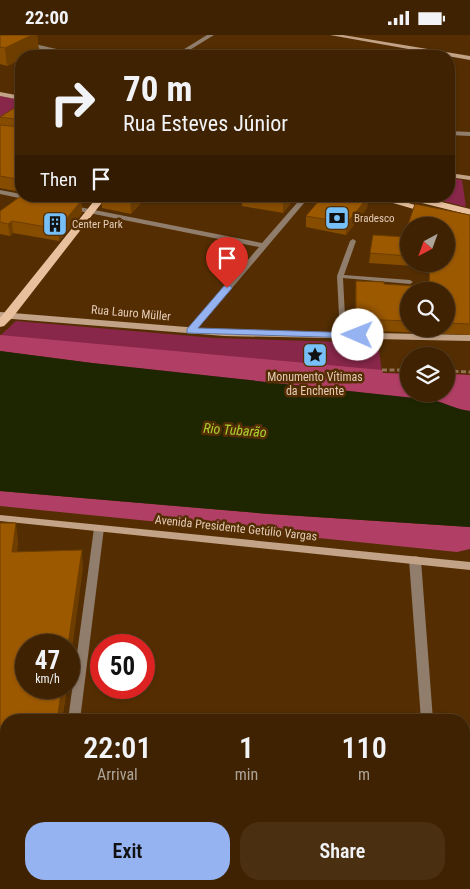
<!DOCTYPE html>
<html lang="en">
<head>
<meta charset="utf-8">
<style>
  :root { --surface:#3f2202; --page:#4a2f11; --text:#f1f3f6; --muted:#ada499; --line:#583f24; --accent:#95b2f1 }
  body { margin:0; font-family:"Roboto Condensed",sans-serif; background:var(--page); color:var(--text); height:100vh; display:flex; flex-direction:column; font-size:19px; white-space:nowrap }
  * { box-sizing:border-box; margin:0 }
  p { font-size:16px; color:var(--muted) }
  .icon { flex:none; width:28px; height:28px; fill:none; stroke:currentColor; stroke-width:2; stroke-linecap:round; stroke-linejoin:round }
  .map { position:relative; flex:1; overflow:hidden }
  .side { position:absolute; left:0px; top:679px; width:470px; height:176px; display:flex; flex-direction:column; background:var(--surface); border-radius:20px 20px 0 0; box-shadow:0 1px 4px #0004,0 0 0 1px var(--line) }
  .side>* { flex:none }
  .banner { position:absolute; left:15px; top:15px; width:440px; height:152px; border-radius:20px; box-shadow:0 1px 4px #0004,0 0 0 1px var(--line); background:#3f2202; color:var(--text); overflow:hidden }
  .needle { width:32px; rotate:221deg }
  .controls { position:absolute; left:400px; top:182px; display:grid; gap:10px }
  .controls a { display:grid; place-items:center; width:55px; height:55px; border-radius:50%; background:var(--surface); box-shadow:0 1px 4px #0004,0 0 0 1px var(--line); font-size:25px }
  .speed { position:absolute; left:15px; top:599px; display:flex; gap:10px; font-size:25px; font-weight:700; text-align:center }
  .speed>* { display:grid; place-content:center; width:65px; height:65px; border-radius:50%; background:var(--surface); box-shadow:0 1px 4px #0004,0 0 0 1px var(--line); line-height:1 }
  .speed small { font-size:12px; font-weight:400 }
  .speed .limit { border:8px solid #d22; background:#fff; color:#111 }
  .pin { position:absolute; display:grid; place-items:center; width:42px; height:42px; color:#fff; margin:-51px -21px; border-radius:50% 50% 50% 0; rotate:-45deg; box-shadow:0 0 5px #0007 }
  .pin .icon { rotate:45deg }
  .me { position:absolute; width:55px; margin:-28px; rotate:271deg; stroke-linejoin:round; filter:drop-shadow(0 0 4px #0008) }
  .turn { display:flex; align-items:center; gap:18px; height:105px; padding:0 25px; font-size:22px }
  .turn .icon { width:65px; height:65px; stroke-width:2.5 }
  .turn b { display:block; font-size:35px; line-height:42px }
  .then { display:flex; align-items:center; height:48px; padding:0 25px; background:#0003; gap:10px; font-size:19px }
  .eta { display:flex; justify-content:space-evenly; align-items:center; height:85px; text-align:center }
  .eta b { font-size:30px; font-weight:600; line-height:35px }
  .primary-button { display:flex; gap:10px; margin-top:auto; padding:10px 25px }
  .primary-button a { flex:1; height:58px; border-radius:20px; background:var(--accent); color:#111; font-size:20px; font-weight:600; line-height:58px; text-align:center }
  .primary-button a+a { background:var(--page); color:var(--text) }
  .status { display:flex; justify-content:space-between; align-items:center; height:35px; padding:0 25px; background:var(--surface); direction:ltr }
  .status svg { height:14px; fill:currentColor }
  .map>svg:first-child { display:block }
  .green { fill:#89274a }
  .forest { fill:#b13f65 }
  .water { fill:#1d2601 }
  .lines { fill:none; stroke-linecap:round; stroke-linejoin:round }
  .path { stroke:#927250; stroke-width:3; stroke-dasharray:5 2.5; stroke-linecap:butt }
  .lane { fill:#907d6c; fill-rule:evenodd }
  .street { fill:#907d6c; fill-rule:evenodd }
  .secondary { fill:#c2a388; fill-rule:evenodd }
  .primary { fill:#e8c09d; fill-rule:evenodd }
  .wall { fill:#864d00; fill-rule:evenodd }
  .shaded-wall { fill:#6d3e00 }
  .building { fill:#9c5900; stroke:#6d3e00 }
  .route { fill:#95b2f1; stroke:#61749d }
  .labels { text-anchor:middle; stroke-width:5; stroke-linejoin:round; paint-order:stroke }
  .far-poi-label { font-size:11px; fill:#e4ccb8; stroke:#542e02; text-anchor:start }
  .street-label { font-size:12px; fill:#e4ccb8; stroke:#542e02 }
  .poi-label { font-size:12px; fill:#e4ccb8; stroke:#542e02 }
  .water-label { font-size:14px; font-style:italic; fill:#a9d130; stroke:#542e02 }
</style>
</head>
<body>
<div class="status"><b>22:00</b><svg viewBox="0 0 49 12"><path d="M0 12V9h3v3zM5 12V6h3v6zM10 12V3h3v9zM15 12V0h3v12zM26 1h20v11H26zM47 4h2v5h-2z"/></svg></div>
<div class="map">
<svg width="470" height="854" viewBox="0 0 470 854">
  <rect width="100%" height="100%" fill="#542e02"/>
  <path class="green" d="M0 61 21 65V90L0 86Z
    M449 143 462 145 466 172 424 161H449Z
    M16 286 215 303 378 308 382 338 409 339V359H446V339L470 340V376L0 316V301Z"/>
  <path class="forest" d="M0 300 382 335 383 338 409 339V359H446V339L470 340V376C457 375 446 368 432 365L92 328 0 316Z
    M0 456 270 479 470 492V514L457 517 0 471Z"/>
  <path class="water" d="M0 316 92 328 432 365C446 368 457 375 470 376V492L270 479 0 456Z"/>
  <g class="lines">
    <path class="path" d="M382 335H409
      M446 336 470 337"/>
    <path class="lane" d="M353 204 356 206 344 240 410 245 413 247 410 249 343 243 346 300 343 302 340 300 337 241 350 206Z"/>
    <path class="street" d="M207 0H214L180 21H173Z
      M0 1 78 19 81 21H72L0 5Z
      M449 96 470 97V101L449 100Z
      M0 155 21 159V161L36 162 37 164 33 166 0 159Z
      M303 161H310L194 298H188L187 296 188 294 259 212 69 174 65 172 69 170 262 208Z
      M99 490 104 493 80 685H68L94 493Z
      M415 521 419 522 421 525 433 685H421L409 525 411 522Z
      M46 849H60L59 854H45Z
      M432 849H446V854H432Z"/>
    <path class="secondary" d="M330 0H343L470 21V25Z
      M0 57 21 61V65L0 61Z
      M449 138 470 141V145L449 142Z
      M0 277 224 295 470 300V306L224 301 0 283Z
      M0 480 470 527V535L0 486Z
      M0 801H6V813H0Z
      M464 839H470V851H464L459 849H464Z"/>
    <path class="primary" d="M98 161H107L13 282 4 291 0 292V283Z
      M369 161H384L436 176 431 179Z
      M421 162 470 174V180L418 167 417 165Z"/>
  </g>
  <path class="wall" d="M0 0H37L39 16 21 21V24L7 31 0 29Z
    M21 69V157L0 153V82Z
    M101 161H147L131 179 102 173Z
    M242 161H297L283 178 242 171Z
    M368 162 367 173 346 200 306 192V181Z
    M81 166 82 178 59 206 13 198 10 201 0 199V176Z
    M415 169 470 180V300L355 295 356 246 384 247V249L429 252V232L369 228 373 200 404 202ZM409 191H446V229H409ZM409 256H446V294H409Z
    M0 488 18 505 17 517 83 533 26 652H67L62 685H6V735H0Z"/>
  <path class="shaded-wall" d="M32 0H37L39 16 27 21H21V24L7 31 5 13Z
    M130 161H147L131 179Z
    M288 161H297L283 178V167Z
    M368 162 367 173 346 200 347 188Z
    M81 166 82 178 59 206 58 194Z
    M12 186 13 198 10 201 8 189Z
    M16 488 18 505 15 535 12 517Z
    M82 515 83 533 69 637V610H68Z
    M62 652H67L62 685H57Z"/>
  <path class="building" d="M0 0H32L5 13 0 12Z
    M21 69V94L19 96H21V145L0 141V90L21 92 20 85 0 82Z
    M21 161H55L81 166 58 194 12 186 8 189 0 187V176Z
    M252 161H288L283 167Z
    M323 161H362L368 162 347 188 306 181Z
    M415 169 470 180V289L446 288V256H409V286L356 284V246L384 247V249L429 252 430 229H446V191H409V221L370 218 373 200 404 202Z
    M0 488H16L12 517 82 515 68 610H26V652H62L57 685H6V717H0Z"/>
  <path class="route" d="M224 251H231L232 253 198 293 358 298 363 300 358 303 187 298V294Z"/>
  <defs>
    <symbol id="bank-square" viewBox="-11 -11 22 22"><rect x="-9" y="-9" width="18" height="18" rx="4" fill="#77bff7" stroke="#542e02"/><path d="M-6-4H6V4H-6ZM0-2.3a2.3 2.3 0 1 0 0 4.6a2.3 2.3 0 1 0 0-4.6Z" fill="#111"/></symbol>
    <symbol id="building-square" viewBox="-11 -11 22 22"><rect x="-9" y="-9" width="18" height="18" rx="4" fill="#77bff7" stroke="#542e02"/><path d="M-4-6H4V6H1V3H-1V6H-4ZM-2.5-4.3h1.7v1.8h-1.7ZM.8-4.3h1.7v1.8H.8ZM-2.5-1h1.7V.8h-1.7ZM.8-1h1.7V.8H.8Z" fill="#111"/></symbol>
    <symbol id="sight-square" viewBox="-11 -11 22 22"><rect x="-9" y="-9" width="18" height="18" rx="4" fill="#77bff7" stroke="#542e02"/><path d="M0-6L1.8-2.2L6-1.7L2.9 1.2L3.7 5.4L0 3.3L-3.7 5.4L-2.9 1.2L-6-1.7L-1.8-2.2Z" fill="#111"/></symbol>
  </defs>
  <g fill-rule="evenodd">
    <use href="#bank-square" x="323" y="169" width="28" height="28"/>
    <use href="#building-square" x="41" y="175" width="28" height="28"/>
    <use href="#sight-square" x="301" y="306" width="28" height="28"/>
  </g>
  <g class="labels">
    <g class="far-poi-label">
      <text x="354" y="187">Bradesco</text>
      <text x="72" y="193">Center Park</text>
    </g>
    <g class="street-label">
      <text transform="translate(131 278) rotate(5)" y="4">Rua Lauro Müller</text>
      <text transform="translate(236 493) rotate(6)" y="4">Avenida Presidente Getúlio Vargas</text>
    </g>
    <g class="poi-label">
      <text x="315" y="346">Monumento Vítimas<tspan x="315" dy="14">da Enchente</tspan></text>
    </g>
    <g class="water-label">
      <text transform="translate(235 395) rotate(4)" y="5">Rio Tubarão</text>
    </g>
  </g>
</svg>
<div class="controls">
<a><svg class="needle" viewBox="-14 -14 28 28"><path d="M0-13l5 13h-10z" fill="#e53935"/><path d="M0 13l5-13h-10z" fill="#ada499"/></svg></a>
<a><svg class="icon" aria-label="search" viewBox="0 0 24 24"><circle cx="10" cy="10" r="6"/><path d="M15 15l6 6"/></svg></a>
<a><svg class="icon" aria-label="layers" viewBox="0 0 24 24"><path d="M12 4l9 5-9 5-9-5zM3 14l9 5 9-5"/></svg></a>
</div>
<div class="speed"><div>47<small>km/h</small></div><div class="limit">50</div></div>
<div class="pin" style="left:227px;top:253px;background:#d93025"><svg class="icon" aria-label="arrive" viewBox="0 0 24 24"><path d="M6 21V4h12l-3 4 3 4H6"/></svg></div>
<svg class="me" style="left:358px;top:300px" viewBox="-20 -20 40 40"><circle r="19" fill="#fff"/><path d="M0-13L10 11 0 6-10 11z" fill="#95b2f1"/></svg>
<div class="banner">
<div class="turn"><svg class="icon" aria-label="right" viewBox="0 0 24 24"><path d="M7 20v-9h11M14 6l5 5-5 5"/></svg><div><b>70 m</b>Rua Esteves Júnior</div></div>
<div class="then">Then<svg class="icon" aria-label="arrive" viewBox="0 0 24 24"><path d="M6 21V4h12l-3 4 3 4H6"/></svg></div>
</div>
<section class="side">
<div class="eta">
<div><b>22:01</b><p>Arrival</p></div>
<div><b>1</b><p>min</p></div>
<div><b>110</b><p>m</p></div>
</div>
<div class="primary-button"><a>Exit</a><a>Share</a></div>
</section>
</div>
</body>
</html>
